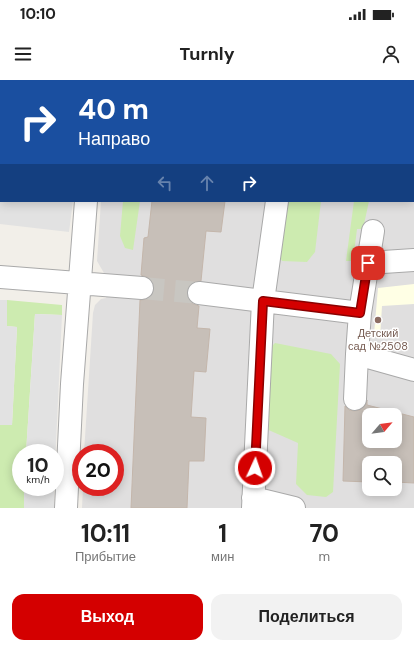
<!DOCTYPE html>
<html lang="ru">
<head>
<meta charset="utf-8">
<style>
  :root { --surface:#fff; --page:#f2f2f2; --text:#222; --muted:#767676; --accent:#d40000 }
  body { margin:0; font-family:"DM Sans",sans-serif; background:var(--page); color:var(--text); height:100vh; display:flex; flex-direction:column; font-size:15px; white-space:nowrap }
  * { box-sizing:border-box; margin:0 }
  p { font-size:13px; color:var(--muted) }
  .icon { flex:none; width:22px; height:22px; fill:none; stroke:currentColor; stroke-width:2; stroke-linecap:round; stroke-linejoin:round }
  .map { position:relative; height:428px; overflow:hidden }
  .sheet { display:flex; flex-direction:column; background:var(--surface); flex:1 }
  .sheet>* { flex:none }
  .hud { position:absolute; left:0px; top:0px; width:414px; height:122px; box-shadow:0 2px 10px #0003; background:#1a4fa0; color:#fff; overflow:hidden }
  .needle { width:26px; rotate:62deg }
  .controls { position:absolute; left:362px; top:328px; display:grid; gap:8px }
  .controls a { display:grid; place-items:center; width:40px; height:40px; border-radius:8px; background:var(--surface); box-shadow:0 2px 10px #0003; font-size:20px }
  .speed { position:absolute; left:12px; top:364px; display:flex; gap:8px; font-size:20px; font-weight:700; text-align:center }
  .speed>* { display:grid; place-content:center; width:52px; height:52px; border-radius:50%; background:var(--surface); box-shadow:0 2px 10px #0003; line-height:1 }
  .speed small { font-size:10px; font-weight:400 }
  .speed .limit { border:6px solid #d22; background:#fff; color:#111 }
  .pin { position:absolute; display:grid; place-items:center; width:34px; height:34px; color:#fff; margin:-17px; border-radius:8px; box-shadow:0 2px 6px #0006 }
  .me { position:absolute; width:44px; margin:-22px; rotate:3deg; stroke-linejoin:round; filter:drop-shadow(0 0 3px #0008) }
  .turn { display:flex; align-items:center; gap:14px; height:84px; padding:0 12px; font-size:18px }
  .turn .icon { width:52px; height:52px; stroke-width:2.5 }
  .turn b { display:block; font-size:28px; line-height:34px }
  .lanes { display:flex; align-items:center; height:38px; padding:0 12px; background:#0003; justify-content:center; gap:20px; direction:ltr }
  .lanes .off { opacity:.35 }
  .eta { display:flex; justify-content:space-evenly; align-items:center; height:68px; text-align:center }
  .eta b { font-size:24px; font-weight:700; line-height:28px }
  .primary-button { display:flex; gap:8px; margin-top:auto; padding:8px 12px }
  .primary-button a { flex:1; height:46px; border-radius:12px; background:var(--accent); color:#fff; font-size:16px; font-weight:700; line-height:46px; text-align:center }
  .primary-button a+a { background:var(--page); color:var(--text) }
  .status { display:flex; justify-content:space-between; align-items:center; height:28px; padding:0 20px; background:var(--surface); direction:ltr }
  .status svg { height:11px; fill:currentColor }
  header { display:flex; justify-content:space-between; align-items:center; height:52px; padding:0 12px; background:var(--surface); font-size:18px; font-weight:700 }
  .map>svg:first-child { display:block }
  .residential { fill:#e0dfdf; fill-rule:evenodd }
  .education { fill:#ffffe5 }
  .grass { fill:#cdebb0 }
  .parking { fill:#e2e2e2 }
  .building { fill:#c7bfb8; stroke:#c4b6ab; fill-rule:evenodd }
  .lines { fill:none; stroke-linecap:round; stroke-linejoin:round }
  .minor-tunnel { stroke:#c8c6c1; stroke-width:22; stroke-dasharray:22 11; stroke-linecap:butt }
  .minor-casing { stroke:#a9a9a9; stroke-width:24 }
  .minor { stroke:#fff; stroke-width:22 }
  .route-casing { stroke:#8a0000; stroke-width:10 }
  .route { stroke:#d40000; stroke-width:7 }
  .education-dot { fill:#8d6e63; stroke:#fff; stroke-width:1.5 }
  .labels { text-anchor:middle; stroke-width:3; stroke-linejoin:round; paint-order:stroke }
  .education-label { font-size:11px; fill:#785e54; stroke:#fff }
</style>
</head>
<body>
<div class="status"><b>10:10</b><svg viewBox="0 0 49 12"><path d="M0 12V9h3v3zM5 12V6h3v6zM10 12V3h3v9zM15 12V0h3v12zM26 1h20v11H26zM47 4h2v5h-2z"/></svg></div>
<header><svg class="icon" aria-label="menu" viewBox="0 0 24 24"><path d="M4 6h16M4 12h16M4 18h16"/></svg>Turnly<svg class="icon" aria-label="person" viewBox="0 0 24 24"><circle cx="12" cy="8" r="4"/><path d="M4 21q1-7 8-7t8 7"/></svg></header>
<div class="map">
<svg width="414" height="428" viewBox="0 0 414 428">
  <rect width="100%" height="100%" fill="#f2efe9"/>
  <path class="residential" d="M118 0H414V428H82L83 407H115V373H84L93 233 95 225 101 219 106 218 109 195 104 193 97 181 101 121H413V1ZM369 335H395V361H369ZM369 383H395V409H369Z"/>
  <path class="education" d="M414 204V224L382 226 380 258 374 254 378 208Z"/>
  <path class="grass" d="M123 121H140L133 170 125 168 120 156Z
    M285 121H321L315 172 307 182 282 181 277 172Z
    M354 121H369L363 149H357L353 181H346Z
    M7 220 62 225V235L35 234 26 373H21V407H24V428H0V345H12L17 247 6 246Z
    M275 263 331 274 340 284 333 412 326 417 307 415 296 404 298 363 264 348 267 271Z"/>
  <path class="parking" d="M1 0H90L1 1V121H73L69 152 0 144V5Z
    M0 220H7V246L17 247 12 345H0Z
    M35 234 62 235 55 384V373H26Z
    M24 407H54V428H24Z"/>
  <path class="building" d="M152 121H225L221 152 206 151 201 201 194 202 189 206 187 211V217L191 223 199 226 197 248 210 249 206 292 194 291 191 337 206 338 204 381H189L187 428H131L140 220 148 219 152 215 154 209 153 203 149 198 141 195 144 158 148 157Z
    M367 320V325L414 337V403L395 402V383H369V402L343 401 345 326 349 330 354 331 360 330 365 326ZM369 335H395V361H369Z"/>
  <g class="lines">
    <path class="minor-tunnel" d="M142 208 199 213"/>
    <defs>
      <path id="minor" d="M103 1V0
        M297 1V0
        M413 27H414
        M368 183 414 180
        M0 197 142 208
        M199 213 360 233 357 274 414 290
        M360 233 373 151
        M355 319 357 274
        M253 418 294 428
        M66 428 72 304 86 121
        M253 428 263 221 277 121"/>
    </defs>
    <use href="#minor" class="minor-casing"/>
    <use href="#minor" class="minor"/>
  </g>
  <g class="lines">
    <defs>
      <path id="route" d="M255 388 263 221 360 233 368 183"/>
    </defs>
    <use href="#route" class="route-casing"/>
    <use href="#route" class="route"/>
  </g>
  <circle class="education-dot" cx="378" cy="240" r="4"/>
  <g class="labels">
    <g class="education-label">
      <text x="378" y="257">Детский<tspan x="378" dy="13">сад №2508</tspan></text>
    </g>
  </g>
</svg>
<div class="controls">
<a><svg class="needle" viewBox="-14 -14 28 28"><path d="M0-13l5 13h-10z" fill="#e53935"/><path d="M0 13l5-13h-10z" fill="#767676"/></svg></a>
<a><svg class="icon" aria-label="search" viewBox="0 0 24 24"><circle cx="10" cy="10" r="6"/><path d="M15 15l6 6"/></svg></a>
</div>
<div class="speed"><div>10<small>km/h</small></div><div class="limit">20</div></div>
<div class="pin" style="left:368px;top:183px;background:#d93025"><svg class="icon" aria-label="arrive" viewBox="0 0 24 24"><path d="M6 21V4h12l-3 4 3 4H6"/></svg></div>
<svg class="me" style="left:255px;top:388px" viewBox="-20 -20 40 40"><circle r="17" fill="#d40000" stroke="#fff" stroke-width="3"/><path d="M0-11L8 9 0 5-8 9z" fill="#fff"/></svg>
<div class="hud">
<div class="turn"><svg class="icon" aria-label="right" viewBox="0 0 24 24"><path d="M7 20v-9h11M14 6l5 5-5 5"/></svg><div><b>40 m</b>Направо</div></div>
<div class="lanes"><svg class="icon off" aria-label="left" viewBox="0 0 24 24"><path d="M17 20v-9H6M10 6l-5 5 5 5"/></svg><svg class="icon off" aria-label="ahead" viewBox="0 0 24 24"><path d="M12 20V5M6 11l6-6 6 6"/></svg><svg class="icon" aria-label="right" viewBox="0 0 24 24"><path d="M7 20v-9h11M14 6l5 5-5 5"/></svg></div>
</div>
</div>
<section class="sheet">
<div class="eta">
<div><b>10:11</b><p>Прибытие</p></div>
<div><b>1</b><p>мин</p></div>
<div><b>70</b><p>m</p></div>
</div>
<div class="primary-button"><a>Выход</a><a>Поделиться</a></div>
</section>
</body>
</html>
